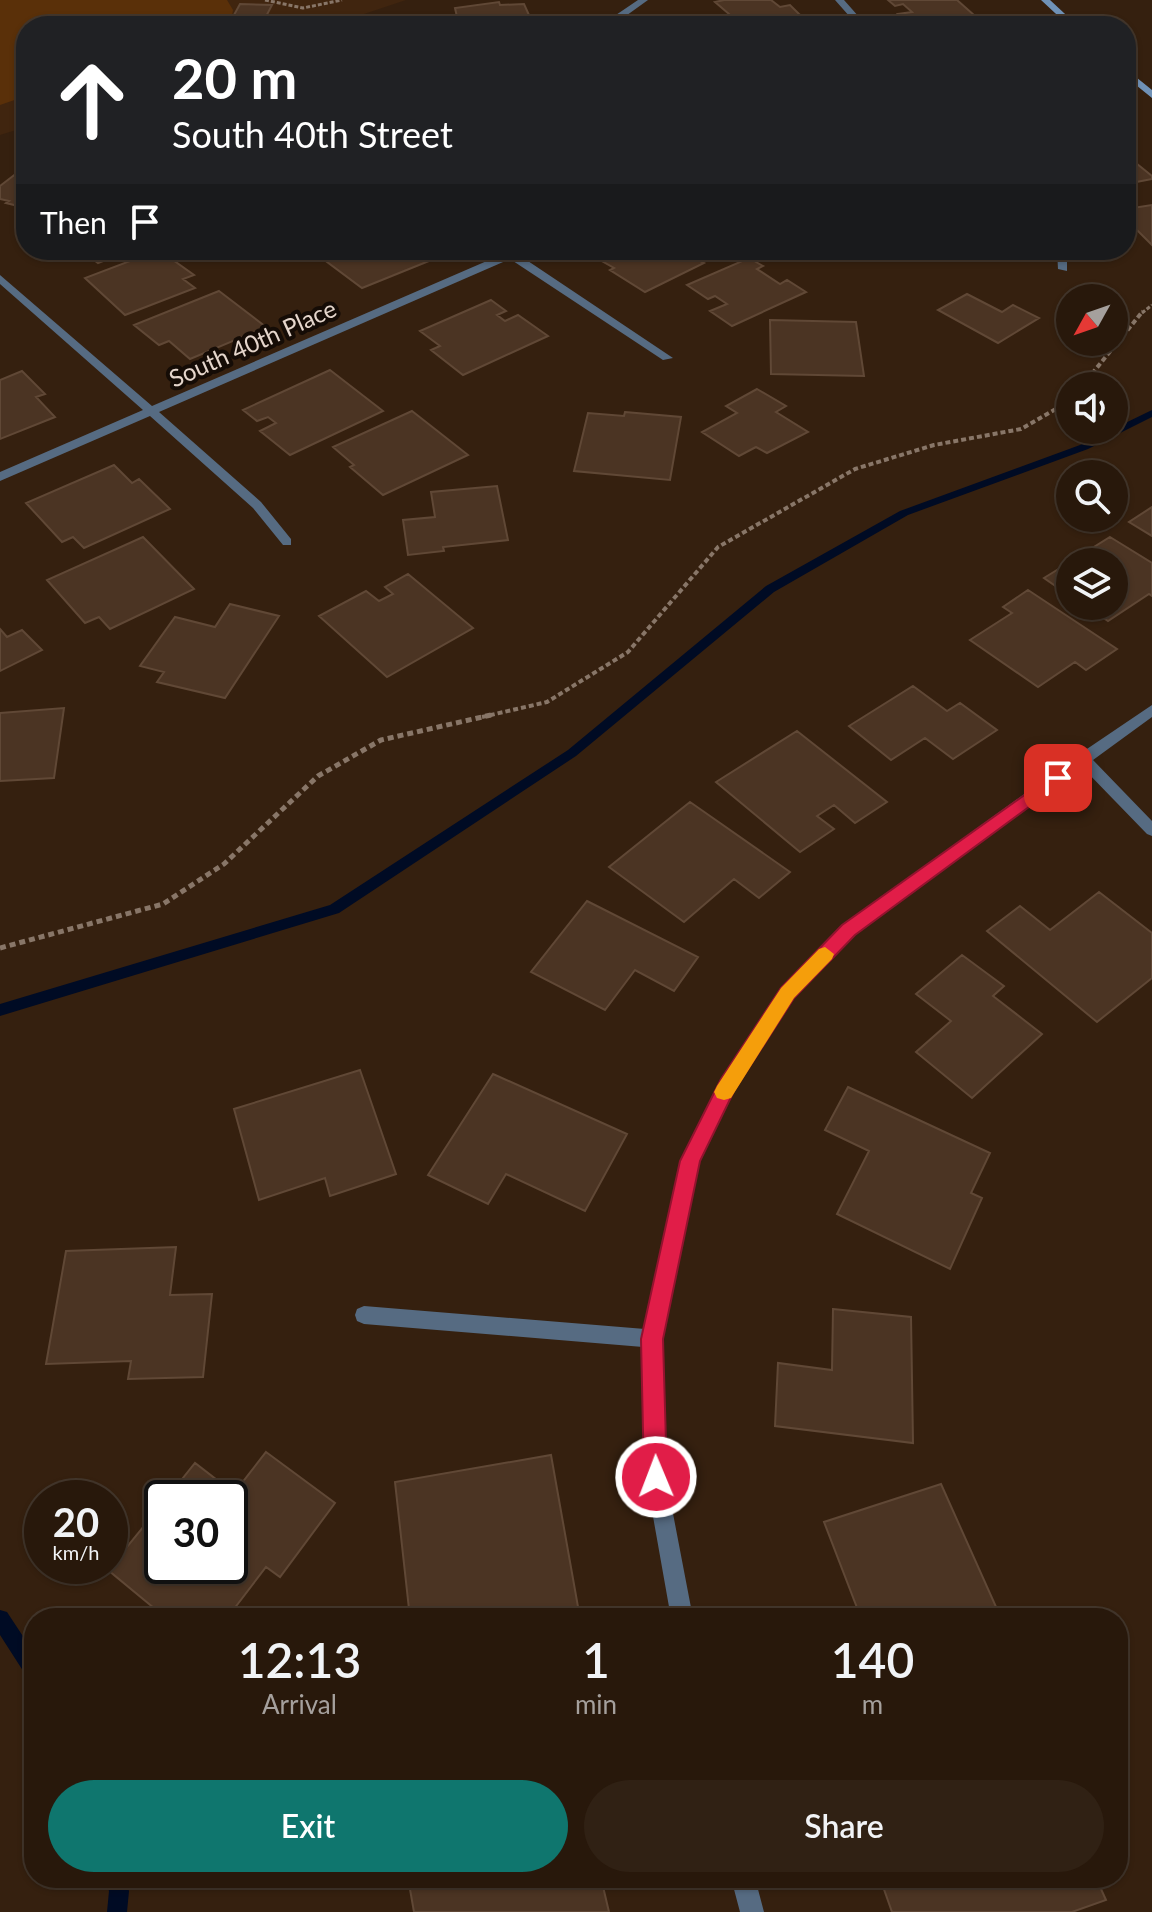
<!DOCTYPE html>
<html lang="en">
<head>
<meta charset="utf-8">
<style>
  :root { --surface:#28180b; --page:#302114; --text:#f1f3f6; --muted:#a5a09d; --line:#44372c; --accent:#0f766e }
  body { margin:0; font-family:Lato,sans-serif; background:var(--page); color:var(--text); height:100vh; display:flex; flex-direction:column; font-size:30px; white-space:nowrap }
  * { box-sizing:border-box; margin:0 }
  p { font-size:26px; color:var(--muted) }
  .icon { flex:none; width:44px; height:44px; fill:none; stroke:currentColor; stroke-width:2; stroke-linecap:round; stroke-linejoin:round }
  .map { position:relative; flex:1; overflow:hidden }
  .panel { position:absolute; left:24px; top:1608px; width:1104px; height:280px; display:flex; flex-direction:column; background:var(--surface); border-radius:32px; box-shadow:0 2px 6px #0004,0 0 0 2px var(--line) }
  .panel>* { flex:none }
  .hud { position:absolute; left:16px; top:16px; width:1120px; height:244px; border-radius:32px; box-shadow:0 2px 6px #0004,0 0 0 2px var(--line); background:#202124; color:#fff; overflow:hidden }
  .needle { width:52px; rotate:230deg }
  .fabs { position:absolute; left:1056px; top:284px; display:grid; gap:16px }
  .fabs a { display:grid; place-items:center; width:72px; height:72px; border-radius:50%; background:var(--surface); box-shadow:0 2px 6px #0004,0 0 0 2px var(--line); font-size:40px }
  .speed { position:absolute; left:24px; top:1480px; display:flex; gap:16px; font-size:40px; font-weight:700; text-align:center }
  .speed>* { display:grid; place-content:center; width:104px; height:104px; border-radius:50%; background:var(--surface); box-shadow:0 2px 6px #0004,0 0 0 2px var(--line); line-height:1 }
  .speed small { font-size:20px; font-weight:400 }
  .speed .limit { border:4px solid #111; border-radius:12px; background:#fff; color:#111 }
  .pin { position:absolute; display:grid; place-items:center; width:68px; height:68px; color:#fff; margin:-34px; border-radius:16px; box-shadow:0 4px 12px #0006 }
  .me { position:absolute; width:88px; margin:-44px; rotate:359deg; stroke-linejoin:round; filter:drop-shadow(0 0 6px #0008) }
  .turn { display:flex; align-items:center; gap:28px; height:168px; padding:0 24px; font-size:36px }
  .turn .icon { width:104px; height:104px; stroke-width:2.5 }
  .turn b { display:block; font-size:56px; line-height:68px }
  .then { display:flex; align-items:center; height:76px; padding:0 24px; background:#0003; gap:16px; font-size:30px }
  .eta { display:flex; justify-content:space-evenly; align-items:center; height:136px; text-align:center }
  .eta b { font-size:48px; font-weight:600; line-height:56px }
  .action { display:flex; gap:16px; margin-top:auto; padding:16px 24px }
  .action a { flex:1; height:92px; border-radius:48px; background:var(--accent); color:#fff; font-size:32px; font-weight:600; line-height:92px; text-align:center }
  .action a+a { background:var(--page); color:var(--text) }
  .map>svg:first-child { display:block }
  .built { fill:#40250f }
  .green { fill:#5a3009 }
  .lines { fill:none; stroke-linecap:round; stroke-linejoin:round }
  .stream { fill:#000b24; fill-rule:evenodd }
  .building { fill:#4b3423; stroke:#604836; stroke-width:2 }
  .path-far2 { stroke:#887668; stroke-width:3; stroke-dasharray:4 2; stroke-linecap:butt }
  .path-far1 { stroke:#887668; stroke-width:4; stroke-dasharray:5 3; stroke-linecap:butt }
  .path { stroke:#887668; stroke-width:5; stroke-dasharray:6 4; stroke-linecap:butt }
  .street { fill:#566b82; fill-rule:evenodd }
  .secondary { fill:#7092b7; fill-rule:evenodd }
  .route { fill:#e11d48; stroke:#92132f; stroke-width:2 }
  .slow { fill:#f59e0b }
  .labels { text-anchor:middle; stroke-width:8; stroke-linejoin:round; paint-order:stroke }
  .far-street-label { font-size:24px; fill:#e5d6cc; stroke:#150c06 }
</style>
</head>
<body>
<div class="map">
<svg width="1152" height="1912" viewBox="0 0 1152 1912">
  <rect width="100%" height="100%" fill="#35200f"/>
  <path class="built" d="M0 0H406L328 26H26V127L0 135Z"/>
  <path class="green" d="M0 0H227L233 10 232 16 223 26H26V96L0 105Z"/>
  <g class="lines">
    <path class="stream" d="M1152 410V417L1088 449 908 515 774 592 576 756 339 913 0 1016V1004L330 905 568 750 766 586 900 511 1080 445Z
      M0 1610 7 1612 34 1653V1679L27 1677 0 1635Z
      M104 1878H124L129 1891 127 1912H107L109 1891Z"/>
  </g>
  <path class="building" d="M724 0H771L780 7 790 5 800 15 743 26 715 2Z
    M888 0H957L974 15 910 25 898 14 912 12 903 4 895 6Z
    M499 2 500 5 524 4 534 26H459L455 8Z
    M240 4 272 5 261 26H228Z
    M1126 155 1152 176V179L1126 184Z
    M26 166V208L6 203 9 201 0 199V186Z
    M1152 205V245L1137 230 1126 232V209Z
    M81 250H131L98 263Z
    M159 250 194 275 183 279 195 288 125 315 85 278Z
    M323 250H413L429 261 362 288 315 253Z
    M606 250H696L699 252 691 256 704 263 645 292 610 270 614 268 593 256Z
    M749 258 763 266 757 269 780 284 787 280 806 292 732 326 710 311 727 304 715 296 708 299 687 285Z
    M219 291 266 327 190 359 169 341 159 345 134 325Z
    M967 294 1002 312 1013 305 1039 318 998 343 938 310Z
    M491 300 506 311 497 315 505 321 518 315 548 336 463 375 431 350 440 346 420 331Z
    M770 320 856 322 864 376 771 374Z
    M330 370 383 411 290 455 260 431 276 423 268 417 257 421 243 410Z
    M22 371 45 394 36 397 55 417 0 439V380Z
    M757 389 786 406 776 412 808 432 767 453 756 447 739 456 702 432 737 413 726 406Z
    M412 411 468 455 383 495 350 467 354 465 333 447Z
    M625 412 681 417 670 480 574 471 588 413 624 416Z
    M114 465 132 483 139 479 170 509 84 548 73 537 62 542 26 503Z
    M497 486 508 540 443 547 444 551 408 555 403 520 435 517 431 492Z
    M1152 507V536L1129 522Z
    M143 537 194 589 110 629 99 617 85 623 47 580Z
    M1110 537 1152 563V596L1149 594 1108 621 1086 606H1114V562H1070Z
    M1070 562V596L1044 578Z
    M408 574 473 628 387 677 319 616 366 591 379 601 393 594 385 587Z
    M1028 590 1117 649 1086 670 1075 662 1038 687 970 640 1012 613 1003 607Z
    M230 604 279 616 225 698 157 682 164 672 140 666 175 617 215 627Z
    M0 629 7 637 22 630 42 650 0 671Z
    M913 686 947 711 960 703 997 730 953 759 925 738 891 760 849 726Z
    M64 708 54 778 0 781V713Z
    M797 731 887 802 855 823 834 805 817 816 834 829 800 852 716 782Z
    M690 802 790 872 759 898 734 879 684 922 609 867Z
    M1099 892 1152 933V978L1097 1022 987 931 1020 906 1050 930Z
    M587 901 698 957 674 991 635 970 605 1010 531 972Z
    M962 955 1004 986 993 996 1042 1034 972 1098 916 1052 951 1021 916 994Z
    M360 1070 396 1174 330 1196 325 1178 259 1200 234 1109Z
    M493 1074 627 1134 585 1211 506 1174 488 1204 428 1175Z
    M848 1087 990 1153 971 1193 982 1198 950 1269 837 1214 869 1151 825 1130Z
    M176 1247 170 1295 212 1294 203 1377 128 1379 131 1361 46 1364 66 1251Z
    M833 1309 911 1317 913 1443 775 1426 778 1363 832 1370Z
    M266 1452 335 1503 280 1577 266 1567 227 1618H166L108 1570 162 1504V1566H230V1498H167L195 1463 234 1493Z
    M551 1455 580 1618H410L395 1482Z
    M941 1484 1001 1618H861L824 1522Z
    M408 1878H601L609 1912H414Z
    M880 1878H1096L1106 1900 1072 1912H892Z"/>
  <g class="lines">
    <path class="path-far2" d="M265 0 303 8 342 0
      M1142 313 1152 305"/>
    <path class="path-far1" d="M1082 386 1143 311
      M482 717 547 702 628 652 718 547 855 469 934 445 1021 429 1070 401"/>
    <path class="path" d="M0 948 163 904 224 864 318 776 381 740 491 715"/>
    <path class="street" d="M638 0H648L616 23H610V19Z
      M835 0H844L867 26H858Z
      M500 250H527L519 255 673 358 663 360 510 259 159 412 261 502 291 539V545H283L253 508 150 416 0 481V472L143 410 0 284V275L152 406 503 254Z
      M1057 250H1067V271L1058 269Z
      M1152 705V717L1093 760 1152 821V836L1147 834 1083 768 854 934 793 998 733 1090 699 1161 662 1339 666 1477 693 1618H671L646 1477 643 1347 364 1324 357 1321 355 1315 357 1309 364 1306 645 1329 681 1161 721 1080 781 988 842 926 1078 755Z
      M731 1878H755L764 1912H740Z"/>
    <path class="secondary" d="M1041 0H1050L1078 26H1069Z
      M1126 69 1152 90V98L1126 77Z"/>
  </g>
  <path class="route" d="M1058 771 1063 773 1066 778 1063 782 855 935 794 998 734 1091 700 1161 663 1339 667 1477 664 1485 656 1488 648 1485 644 1477 641 1339 680 1161 721 1079 781 988 842 925Z"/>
  <path class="slow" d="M825 947 834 954 832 959 794 998 731 1098 724 1100 717 1098 714 1092 717 1086 781 988 819 949Z"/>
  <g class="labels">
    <g class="far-street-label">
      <text transform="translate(253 344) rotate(-24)" y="8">South 40th Place</text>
    </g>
  </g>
</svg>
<div class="fabs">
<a><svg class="needle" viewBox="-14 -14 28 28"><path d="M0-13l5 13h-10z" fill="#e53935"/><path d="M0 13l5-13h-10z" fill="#a5a09d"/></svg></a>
<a><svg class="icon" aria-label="sound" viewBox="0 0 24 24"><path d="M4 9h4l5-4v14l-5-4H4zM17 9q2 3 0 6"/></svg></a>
<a><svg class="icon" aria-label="search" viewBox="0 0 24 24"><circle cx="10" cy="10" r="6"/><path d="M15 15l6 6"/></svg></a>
<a><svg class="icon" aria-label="layers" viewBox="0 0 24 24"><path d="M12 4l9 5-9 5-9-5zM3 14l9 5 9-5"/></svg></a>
</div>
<div class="speed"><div>20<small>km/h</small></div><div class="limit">30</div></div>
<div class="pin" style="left:1058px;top:778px;background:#d93025"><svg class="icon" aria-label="arrive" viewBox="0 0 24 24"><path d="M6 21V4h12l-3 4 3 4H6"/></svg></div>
<svg class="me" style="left:656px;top:1477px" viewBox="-20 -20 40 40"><circle r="17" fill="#e11d48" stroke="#fff" stroke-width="3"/><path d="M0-11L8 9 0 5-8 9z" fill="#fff"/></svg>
<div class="hud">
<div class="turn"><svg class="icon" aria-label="ahead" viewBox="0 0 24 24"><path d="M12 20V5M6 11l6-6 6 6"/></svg><div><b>20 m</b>South 40th Street</div></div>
<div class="then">Then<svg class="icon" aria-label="arrive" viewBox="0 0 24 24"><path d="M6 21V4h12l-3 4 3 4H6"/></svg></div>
</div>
<section class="panel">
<div class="eta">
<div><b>12:13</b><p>Arrival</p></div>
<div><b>1</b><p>min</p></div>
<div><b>140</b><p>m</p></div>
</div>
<div class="action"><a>Exit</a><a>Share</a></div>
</section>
</div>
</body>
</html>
